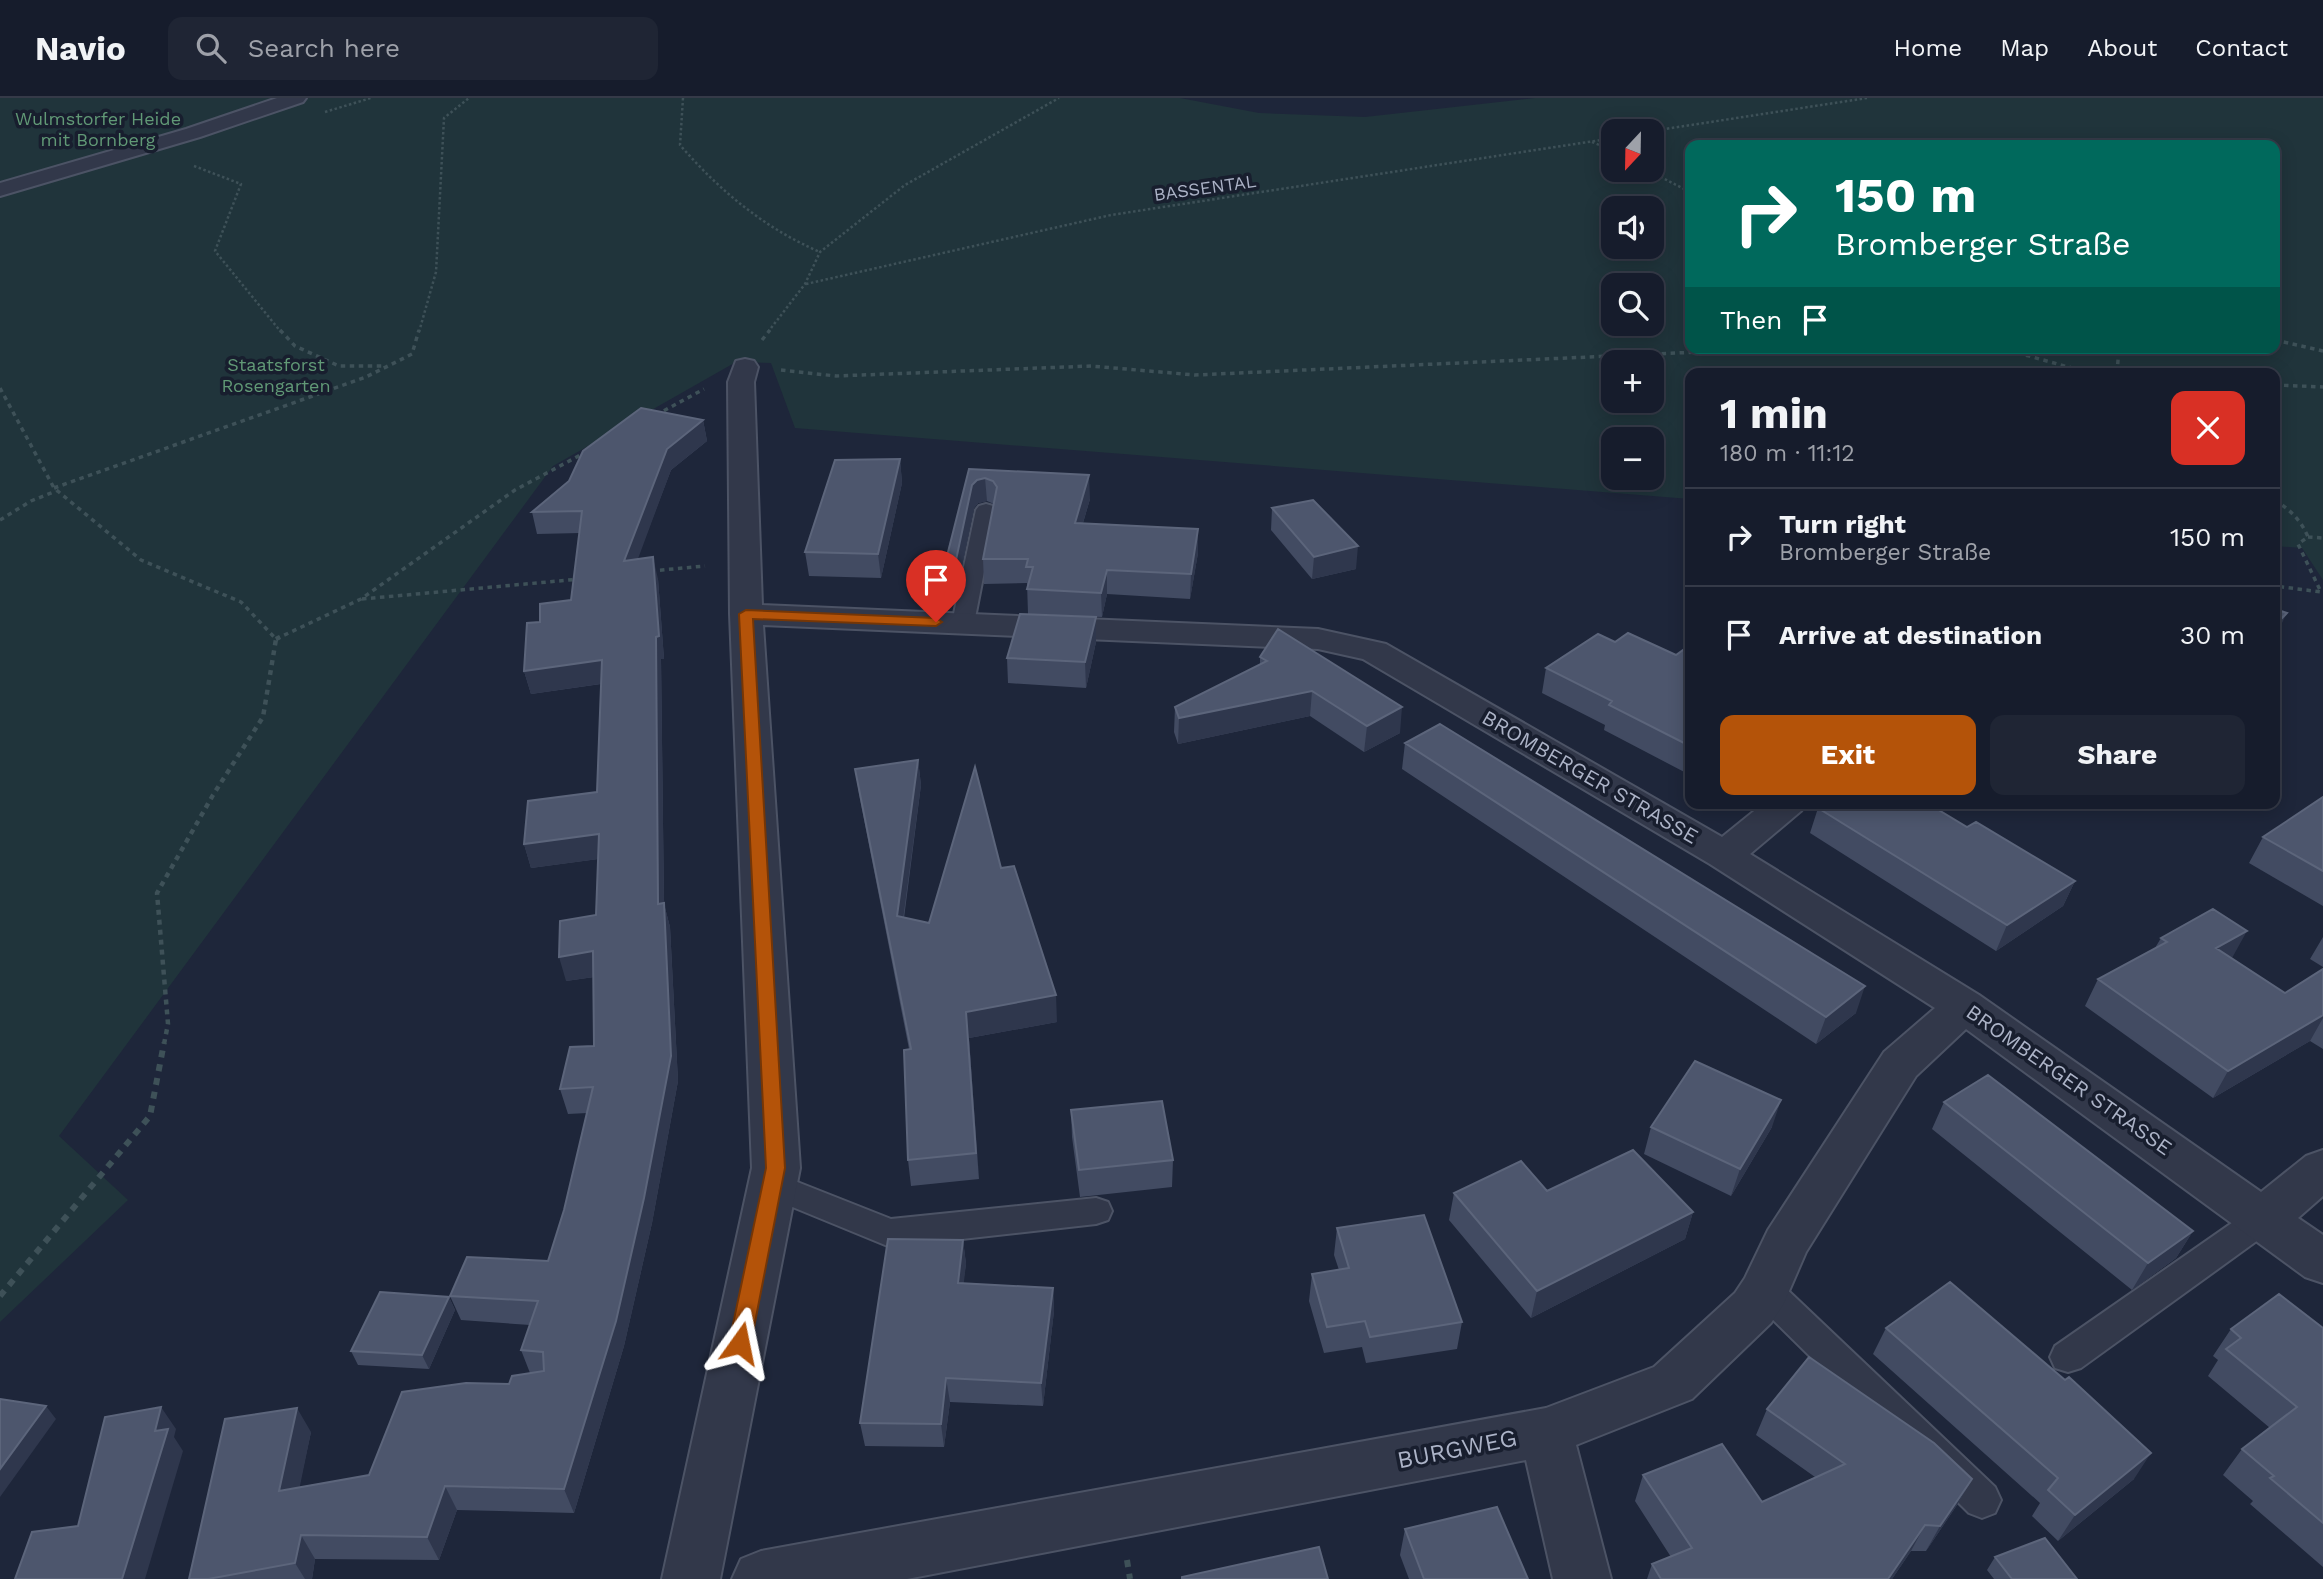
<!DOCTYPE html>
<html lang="en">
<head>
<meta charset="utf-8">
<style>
  :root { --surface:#161c2c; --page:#1f2534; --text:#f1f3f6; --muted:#9ea1a9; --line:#353a48; --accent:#b45309 }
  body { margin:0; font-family:"Work Sans",sans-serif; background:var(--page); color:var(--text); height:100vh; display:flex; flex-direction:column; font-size:26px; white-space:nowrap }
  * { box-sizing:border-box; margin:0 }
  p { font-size:23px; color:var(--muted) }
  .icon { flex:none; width:38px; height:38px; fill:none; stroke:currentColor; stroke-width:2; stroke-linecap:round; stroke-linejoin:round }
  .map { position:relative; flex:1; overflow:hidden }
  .details { position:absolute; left:1685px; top:270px; width:595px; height:441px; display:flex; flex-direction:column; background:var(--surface); border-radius:14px; box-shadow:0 4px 18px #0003,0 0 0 2px var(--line) }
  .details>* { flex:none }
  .hud { position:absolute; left:1685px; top:42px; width:595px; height:214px; border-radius:14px; box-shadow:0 4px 18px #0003,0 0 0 2px var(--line); background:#00695c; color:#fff; overflow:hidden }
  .needle { width:46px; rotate:202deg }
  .buttons { position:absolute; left:1601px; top:21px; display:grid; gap:14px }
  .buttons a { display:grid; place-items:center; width:63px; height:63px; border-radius:14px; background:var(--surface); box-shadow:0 4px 18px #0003,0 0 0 2px var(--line); font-size:35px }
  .pin { position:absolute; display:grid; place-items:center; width:60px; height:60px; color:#fff; margin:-72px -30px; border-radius:50% 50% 50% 0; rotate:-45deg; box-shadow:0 0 7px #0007 }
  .pin .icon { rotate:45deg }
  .me { position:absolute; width:77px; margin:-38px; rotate:12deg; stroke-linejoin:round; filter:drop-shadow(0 0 5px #0008) }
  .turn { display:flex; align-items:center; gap:24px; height:147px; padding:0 35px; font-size:32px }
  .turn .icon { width:91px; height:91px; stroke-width:2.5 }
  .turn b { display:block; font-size:49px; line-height:60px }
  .then { display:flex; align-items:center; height:66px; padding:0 35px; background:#0003; gap:14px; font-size:26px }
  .round { display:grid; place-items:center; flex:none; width:74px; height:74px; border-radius:14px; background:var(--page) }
  .overview { display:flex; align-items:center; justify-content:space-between; height:119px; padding:0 35px }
  h1 { font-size:42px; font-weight:700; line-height:52px }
  .cta { display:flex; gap:14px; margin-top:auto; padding:14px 35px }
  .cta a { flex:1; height:80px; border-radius:14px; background:var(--accent); color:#fff; font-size:28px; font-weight:700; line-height:80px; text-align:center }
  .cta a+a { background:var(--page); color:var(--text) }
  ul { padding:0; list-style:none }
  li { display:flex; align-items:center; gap:21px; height:98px; padding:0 35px; border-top:2px solid var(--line) }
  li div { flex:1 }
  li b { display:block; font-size:26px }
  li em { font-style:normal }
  header { display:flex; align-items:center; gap:42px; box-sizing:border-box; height:98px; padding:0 35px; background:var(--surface); border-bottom:2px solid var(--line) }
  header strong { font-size:33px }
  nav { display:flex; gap:38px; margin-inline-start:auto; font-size:24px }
  .search { width:490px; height:63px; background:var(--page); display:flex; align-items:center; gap:18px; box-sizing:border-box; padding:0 24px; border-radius:14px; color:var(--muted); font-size:26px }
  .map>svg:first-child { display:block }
  .green { fill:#20343b; fill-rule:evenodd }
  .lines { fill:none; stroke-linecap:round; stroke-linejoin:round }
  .lane-casing { stroke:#4c5365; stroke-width:4 }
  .street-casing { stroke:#4c5365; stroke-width:4 }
  .path-far3 { stroke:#3e5158; stroke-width:2.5; stroke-dasharray:2.5 2.5; stroke-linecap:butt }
  .path-far2 { stroke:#3e5158; stroke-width:3.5; stroke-dasharray:4.5 4.5; stroke-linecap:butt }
  .path-far1 { stroke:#3e5158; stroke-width:4.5; stroke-dasharray:5 5; stroke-linecap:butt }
  .path { stroke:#3e5158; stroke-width:6; stroke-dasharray:7 7; stroke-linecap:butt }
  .lane { fill:#32384a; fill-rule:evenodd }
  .street { fill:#32384a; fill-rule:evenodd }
  .wall { fill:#424b62 }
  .shaded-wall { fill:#2f374d }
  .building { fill:#4d566d; stroke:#5c657b; stroke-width:2 }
  .route { fill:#b45309; stroke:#753606; stroke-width:2 }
  .labels { text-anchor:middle; stroke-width:7; stroke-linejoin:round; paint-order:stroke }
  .far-park-label { font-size:18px; fill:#619976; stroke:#181e2e }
  .far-street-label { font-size:18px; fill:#acb3c7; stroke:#181e2e }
  .street-label { font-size:21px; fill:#acb3c7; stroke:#181e2e }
  .near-street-label { font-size:24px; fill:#acb3c7; stroke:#181e2e }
</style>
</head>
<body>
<header>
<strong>Navio</strong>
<div class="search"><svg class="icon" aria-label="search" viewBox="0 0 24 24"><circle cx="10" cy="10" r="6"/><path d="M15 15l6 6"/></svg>Search here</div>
<nav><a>Home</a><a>Map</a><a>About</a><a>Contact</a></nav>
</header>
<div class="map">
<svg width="2323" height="1481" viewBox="0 0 2323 1481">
  <rect width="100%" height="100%" fill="#1e263a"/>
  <path class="green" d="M0 0H1180L1259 15 1365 19 1535 0H2323V482L2302 450 2275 448V275H1690V401L795 330 771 265 736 264 553 368 59 1038 128 1102 0 1224ZM1614 33H1652V72H1614ZM1690 47H2275V250H1690ZM1614 110H1652V149H1614ZM1614 187H1652V226H1614ZM1614 264H1652V303H1614ZM1614 341H1652V380H1614Z"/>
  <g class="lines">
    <defs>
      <path id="lane" d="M986 406 993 408 996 412 974 525 971 530H955L952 525 976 412 979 408Z
        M772 1074 891 1121 1096 1100 1108 1104 1112 1113 1108 1122 1096 1126 890 1149 761 1096 756 1087 761 1078Z
        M2264 1107 2276 1111 2281 1120 2276 1129 2081 1270 2068 1274 2055 1270 2050 1259 2055 1248 2252 1111Z
        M1765 1178 1777 1182 1995 1389 2001 1402 1995 1415 1982 1420 1969 1415 1753 1202 1748 1192 1753 1182Z"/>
      <path id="street" d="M277 0H306L303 4 200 39 0 98V85L186 31Z
        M745 261 754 263 758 269 754 284 762 507 1318 531 1386 546 1722 739 1764 705H1807L1801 713 1750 756 1979 897 2261 1094 2306 1058 2323 1052V1098L2298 1120 2323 1137V1185L2305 1179 1966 931 1916 978 1806 1154 1783 1207 1771 1225 1692 1301 1576 1347 1611 1481H1553L1526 1362 907 1481H732L741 1461 761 1453 1546 1310 1654 1269 1735 1195 1745 1180 1768 1132 1884 954 1935 910 1710 766 1363 561 1318 551 763 527 800 1070 720 1481H662L752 1070 730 516 728 284 736 263Z"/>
    </defs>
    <use href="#lane" class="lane-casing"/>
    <use href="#street" class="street-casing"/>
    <path class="path-far3" d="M683 0 680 47C720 93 764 130 820 154
      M325 14 371 0
      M1652 33 1867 0
      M1592 44 1614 53
      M194 68 241 86 215 153 281 234
      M1647 72 1690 94
      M806 186 1111 117 1614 40
      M419 234 436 174 444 20 469 0
      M768 234 805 186 820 154 905 87 1059 0"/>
    <path class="path-far2" d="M280 232 295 248 339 268H385
      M762 242 770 232
      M2275 242 2323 253
      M2000 250 2090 275
      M781 272 836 278 1091 268 1195 277 1786 250
      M2117 275 2119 250
      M2275 287 2323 289
      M0 290 54 390 141 462 241 504 276 541
      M656 317 704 291
      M54 390 366 279 412 256 419 232
      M2275 402C2290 412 2301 422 2308 439L2298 446 2321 494 2275 488
      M0 422 31 403 56 393
      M2308 439 2323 440
      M651 473 705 468
      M362 501 580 481
      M276 541 361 501 515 392 586 354"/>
    <path class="path-far1" d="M276 541 280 539
      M164 946 168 926 157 795 213 697 263 619 276 541"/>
    <path class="path" d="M0 1198 150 1018 164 945
      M1127 1462 1130 1481"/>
    <use href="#lane" class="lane"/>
    <use href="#street" class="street"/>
  </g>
  <path class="wall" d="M703 322 707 343 671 372 637 461 658 481 664 561H661L664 806 670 829 678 983 652 1125 624 1248 574 1415 457 1412 439 1462 315 1461 312 1481H189L311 1334 299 1389 369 1377 509 1286 530 1275 521 1252 530 1227 461 1222 450 1198 548 1163 564 1112 587 1015 568 1016 560 991 594 948V879L566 883 596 817 598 761 531 770 524 746 597 694 601 586 531 596 524 573 540 524 571 502 580 435 537 436 532 414 569 383Z
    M900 361 902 385 881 480 809 478 805 454Z
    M969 371 1090 401 1083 425 1198 455 1190 501 1107 496 1102 519 1028 516 1027 485 984 486 983 461 994 406 987 403 978 405 974 410 958 486H949L946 462Z
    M1272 410 1356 471 1312 481 1271 432Z
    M1096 519V544L1086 590 1008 585 1007 560Z
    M1615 544 1676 557 1690 547V677L1604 632 1605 627 1542 595 1546 570Z
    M1260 559 1400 635 1364 654 1310 618 1178 646 1174 634 1175 609 1260 567Z
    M1405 645 1856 915 1816 946 1402 671Z
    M918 662 921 687 904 820 929 825 1001 770 1057 924 969 940 979 1081 911 1088 908 1062 909 951 859 696 855 671Z
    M2323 699V808L2249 765 2263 739Z
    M1818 710 1967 729 2075 783 2063 808 1996 853 1810 735Z
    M2323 839V869L2310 861Z
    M2161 840 2232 860 2285 895 2323 871V951L2310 943 2213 1000 2085 908 2098 881 2155 850Z
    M1944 1004 2193 1133 2176 1160 2132 1192 1932 1031Z
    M1071 1012 1173 1062 1172 1089 1080 1099 1072 1039Z
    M1651 1029H1772L1731 1098 1644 1056Z
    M1454 1095 1693 1114 1685 1141 1531 1220 1449 1122Z
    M1337 1130 1462 1224 1457 1251 1366 1265 1362 1249 1324 1255 1309 1203 1312 1176 1339 1172 1334 1157Z
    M963 1142 966 1166 963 1185 1053 1190 1054 1213 1043 1308 950 1304 944 1349 865 1348 860 1325Z
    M449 1199 455 1212 429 1271 358 1267 351 1253Z
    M1886 1230 2134 1381 2058 1443 2032 1418 2040 1405 1873 1256Z
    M2323 1230V1469L2250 1406 2253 1403 2223 1377 2242 1351 2270 1330 2208 1278 2218 1262 2213 1258 2231 1231Z
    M1767 1311 1972 1381 1957 1407 1926 1453H1911L1892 1481H1647L1652 1466 1671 1459 1635 1403 1643 1377 1762 1404 1815 1379 1756 1337Z
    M1405 1431 1528 1481H1409L1400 1457Z
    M1995 1459 2077 1481H1994L1987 1472Z"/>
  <path class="shaded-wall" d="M703 322 707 343 671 372 629 485 624 463 667 351Z
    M900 361 902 385 881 480 878 456Z
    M1089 377 1090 401 1076 448 1075 425Z
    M985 380 987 403 978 405 974 410 958 486 956 462 972 387 977 382Z
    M1198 431V455L1190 501 1191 476Z
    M1358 448 1356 471 1312 481 1314 459Z
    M653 459 658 481 664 561H661L664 806 670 829 678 983 652 1125 624 1248 574 1415 564 1391 658 806Z
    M1107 472V496L1102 519 1101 495Z
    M2287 515 2275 539V527Z
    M1096 519V544L1086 590 1085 564Z
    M602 562 607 585 531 596 524 573Z
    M1312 593 1310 618 1178 646 1179 620Z
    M1402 609 1400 635 1364 654 1367 628Z
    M918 662 921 687 900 844 897 818Z
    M599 736 606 760 531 770 524 746Z
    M2075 783 2063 808 1996 853 2007 827Z
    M2247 833 2232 860 2216 850Z
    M593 853 601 878 566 883 559 859Z
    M1865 888 1856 915 1816 946 1826 919Z
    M1056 897 1057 924 969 940 979 1081 966 914Z
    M2323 917V920L2310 943 2213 1000 2228 973Z
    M1781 1002 1772 1029 1731 1098 1740 1071Z
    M1693 1114 1685 1141 1531 1220 1537 1193Z
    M2193 1133 2176 1160 2132 1192 2148 1165Z
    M963 1142 966 1166 961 1209 958 1185Z
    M1053 1190 1054 1213 1043 1308 1041 1285Z
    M449 1199 455 1212 429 1271 422 1257Z
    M946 1280 950 1304 944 1349 941 1326Z
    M46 1308 56 1321 0 1399V1371Z
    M161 1309 176 1331 174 1339 183 1353 145 1481H122Z
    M297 1310 311 1334 294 1417 279 1393Z
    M2151 1355 2134 1381 2058 1443 2075 1417Z
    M1972 1381 1957 1407 1926 1453 1940 1428Z
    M445 1388 457 1412 439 1462 427 1439Z
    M1925 1427 1911 1453 1892 1481H1888Z
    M301 1437 315 1461 312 1481H305L295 1465Z"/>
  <path class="building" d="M641 310 703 322 667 351 624 463 653 459 659 538 656 539 658 806 664 805 671 958 644 1100 616 1223 564 1391 445 1388 427 1439 301 1437 295 1465 208 1481H189L225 1321 297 1310 279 1393 369 1377 402 1294 466 1285 509 1286 512 1278 544 1273 543 1254 521 1252 538 1203 450 1198 467 1159 548 1163 564 1112 593 989 560 991 570 949 594 948 593 853 559 859 560 823 596 817 599 736 524 746 528 703 597 694 602 562 524 573 527 525 540 524V506L571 502 582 413 532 414 569 383 583 353Z
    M900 361 878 456 805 454 835 362Z
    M969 371 1089 377 1075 425 1198 431 1191 476 1107 472 1101 495 1027 491 1033 469H1026L1028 461H983L997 389 993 383 985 380 977 382 972 387 956 462H946Z
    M1313 402 1358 448 1314 459 1272 410Z
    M2275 511 2287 515 2275 527Z
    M1020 516 1096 519 1085 564 1007 560Z
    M1278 531 1402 609 1367 628 1312 593 1179 620 1175 609 1267 563 1260 559Z
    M1628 535 1676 557 1690 547V648L1609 607 1612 603 1546 570 1598 536 1615 544Z
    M1440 626 1865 888 1826 919 1405 645Z
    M918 662 897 818 929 825 975 669 1001 770 1014 768 1056 897 966 914 976 1055 908 1062 904 952 911 951 855 671Z
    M2323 699V773L2263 739Z
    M1826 705H1927L1967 729 1976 724 2075 783 2007 827 1818 710Z
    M2213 811 2247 833 2216 850 2285 895 2323 871V917L2228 973 2098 881 2167 844 2161 840Z
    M1695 963 1781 1002 1740 1071 1651 1029Z
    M1988 977 2193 1133 2148 1165 1944 1004Z
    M1162 1003 1173 1062 1079 1072 1071 1012Z
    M1633 1052 1693 1114 1537 1193 1454 1095 1521 1063 1547 1093Z
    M1424 1117 1462 1224 1370 1239 1365 1223 1327 1229 1312 1176 1349 1170 1337 1130Z
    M888 1141 963 1142 958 1185 1053 1190 1041 1285 946 1280 941 1326 860 1325Z
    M1950 1184 2065 1282 2069 1279 2151 1355 2075 1417 2048 1392 2058 1380 1886 1230Z
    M380 1194 449 1199 422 1257 351 1253Z
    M2279 1196 2323 1230V1425L2270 1380 2274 1378 2242 1351 2297 1309 2226 1251 2241 1240 2231 1231Z
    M1809 1259 1934 1345 1972 1381 1940 1428 1925 1427 1888 1481H1661L1652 1466 1692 1450 1643 1377 1722 1346 1762 1404 1845 1366 1767 1311Z
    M0 1301 46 1308 0 1371Z
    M161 1309 155 1333 168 1331 122 1481H15L32 1434 78 1428 105 1319Z
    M1497 1409 1528 1481H1424L1405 1431Z
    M2045 1440 2077 1481H2012L1995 1459Z
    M1319 1449 1328 1481H1182V1479Z"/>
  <path class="route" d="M746 512 936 520 942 524 936 528 753 521 785 1070 751 1245 747 1251 740 1254 732 1251 729 1245 766 1070 739 516Z"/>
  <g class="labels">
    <g class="far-park-label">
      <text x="98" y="27">Wulmstorfer Heide<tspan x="98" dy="21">mit Bornberg</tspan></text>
      <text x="276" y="273">Staatsforst<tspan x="276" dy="21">Rosengarten</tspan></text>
    </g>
    <g class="far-street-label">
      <text transform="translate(1205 90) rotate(-8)" y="6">BASSENTAL</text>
    </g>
    <g class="street-label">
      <text transform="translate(1590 679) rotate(30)" y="7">BROMBERGER STRASSE</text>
      <text transform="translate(2069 982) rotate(35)" y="7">BROMBERGER STRASSE</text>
    </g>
    <g class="near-street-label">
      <text transform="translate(1457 1351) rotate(-11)" y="8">BURGWEG</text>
    </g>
  </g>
</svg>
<div class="buttons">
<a><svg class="needle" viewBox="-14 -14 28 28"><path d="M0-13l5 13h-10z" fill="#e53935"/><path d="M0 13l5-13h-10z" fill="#9ea1a9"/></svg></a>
<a><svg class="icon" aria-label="sound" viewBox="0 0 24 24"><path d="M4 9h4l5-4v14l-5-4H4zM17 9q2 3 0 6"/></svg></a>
<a><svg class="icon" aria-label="search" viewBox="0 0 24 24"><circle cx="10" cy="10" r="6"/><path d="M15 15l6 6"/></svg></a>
<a>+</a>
<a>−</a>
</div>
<div class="pin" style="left:936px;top:524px;background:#d93025"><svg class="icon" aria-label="arrive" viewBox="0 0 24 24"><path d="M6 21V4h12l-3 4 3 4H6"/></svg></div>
<svg class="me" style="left:740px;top:1245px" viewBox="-20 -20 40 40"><path d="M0-17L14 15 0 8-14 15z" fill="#b45309" stroke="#fff" stroke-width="4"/></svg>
<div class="hud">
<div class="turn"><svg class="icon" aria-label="right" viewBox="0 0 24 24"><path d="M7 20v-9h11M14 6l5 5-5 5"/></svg><div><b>150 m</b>Bromberger Straße</div></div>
<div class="then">Then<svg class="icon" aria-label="arrive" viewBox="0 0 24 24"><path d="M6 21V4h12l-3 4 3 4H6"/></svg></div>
</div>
<section class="details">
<div class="overview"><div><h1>1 min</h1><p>180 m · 11:12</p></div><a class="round" style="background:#d93025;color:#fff"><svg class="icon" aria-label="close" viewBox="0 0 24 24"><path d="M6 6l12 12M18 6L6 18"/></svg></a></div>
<ul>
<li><svg class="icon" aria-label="right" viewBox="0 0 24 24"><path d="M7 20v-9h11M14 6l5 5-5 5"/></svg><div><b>Turn right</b><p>Bromberger Straße</p></div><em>150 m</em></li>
<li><svg class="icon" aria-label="arrive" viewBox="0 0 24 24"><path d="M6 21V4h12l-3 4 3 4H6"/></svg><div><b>Arrive at destination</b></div><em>30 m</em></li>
</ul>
<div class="cta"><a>Exit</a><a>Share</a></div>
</section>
</div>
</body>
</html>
